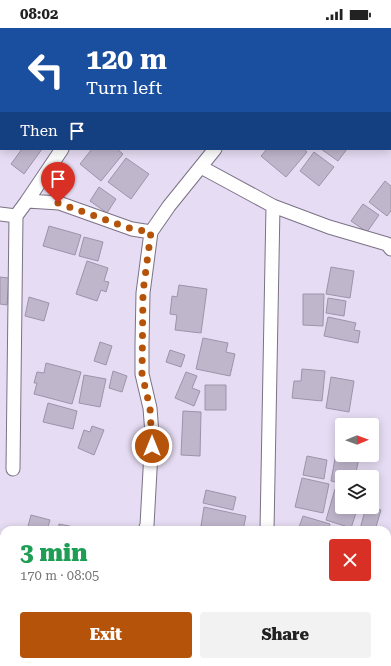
<!DOCTYPE html>
<html lang="en">
<head>
<meta charset="utf-8">
<style>
  :root { --surface:#fff; --page:#f2f2f2; --text:#222; --muted:#767676; --accent:#b45309 }
  body { margin:0; font-family:"Roboto Serif",serif; background:var(--page); color:var(--text); height:100vh; display:flex; flex-direction:column; font-size:15px; white-space:nowrap }
  * { box-sizing:border-box; margin:0 }
  p { font-size:13px; color:var(--muted) }
  .icon { flex:none; width:22px; height:22px; fill:none; stroke:currentColor; stroke-width:2; stroke-linecap:round; stroke-linejoin:round }
  .map { position:relative; flex:1; overflow:hidden }
  .sheet { position:absolute; left:0px; top:498px; width:391px; height:140px; display:flex; flex-direction:column; background:var(--surface); border-radius:12px 12px 0 0; box-shadow:0 2px 10px #0003 }
  .sheet>* { flex:none }
  .banner { position:absolute; left:0px; top:0px; width:391px; height:122px; box-shadow:0 2px 10px #0003; background:#1a4fa0; color:#fff; overflow:hidden }
  .needle { width:26px; rotate:89deg }
  .fabs { position:absolute; left:335px; top:390px; display:grid; gap:8px }
  .fabs a { display:grid; place-items:center; width:44px; height:44px; border-radius:4px; background:var(--surface); box-shadow:0 2px 10px #0003; font-size:20px }
  .pin { position:absolute; display:grid; place-items:center; width:34px; height:34px; color:#fff; margin:-41px -17px; border-radius:50% 50% 50% 0; rotate:-45deg; box-shadow:0 0 4px #0007 }
  .pin .icon { rotate:45deg }
  .me { position:absolute; width:44px; margin:-22px; rotate:0deg; stroke-linejoin:round; filter:drop-shadow(0 0 3px #0008) }
  .turn { display:flex; align-items:center; gap:14px; height:84px; padding:0 20px; font-size:18px }
  .turn .icon { width:52px; height:52px; stroke-width:2.5 }
  .turn b { display:block; font-size:28px; line-height:34px }
  .then { display:flex; align-items:center; height:38px; padding:0 20px; background:#0003; gap:8px; font-size:15px }
  .round { display:grid; place-items:center; flex:none; width:42px; height:42px; border-radius:4px; background:var(--page) }
  .summary { display:flex; align-items:center; justify-content:space-between; height:68px; padding:0 20px }
  h1 { font-size:24px; font-weight:800; line-height:30px; color:#1e9e55 }
  .primary-button { display:flex; gap:8px; margin-top:auto; padding:8px 20px }
  .primary-button a { flex:1; height:46px; border-radius:4px; background:var(--accent); color:#fff; font-size:16px; font-weight:800; line-height:46px; text-align:center }
  .primary-button a+a { background:var(--page); color:var(--text) }
  .status { display:flex; justify-content:space-between; align-items:center; height:28px; padding:0 20px; background:var(--surface); direction:ltr }
  .status svg { height:11px; fill:currentColor }
  .map>svg:first-child { display:block }
  .building { fill:#c0b6cc; stroke:#9e94aa }
  .lines { fill:none; stroke-linecap:round; stroke-linejoin:round }
  .street-casing { stroke:#7b7286; stroke-width:15 }
  .street { stroke:#fff; stroke-width:13 }
  .route { stroke:#b45309; stroke-width:7; stroke-dasharray:0 12.6 }
</style>
</head>
<body>
<div class="status"><b>08:02</b><svg viewBox="0 0 49 12"><path d="M0 12V9h3v3zM5 12V6h3v6zM10 12V3h3v9zM15 12V0h3v12zM26 1h20v11H26zM47 4h2v5h-2z"/></svg></div>
<div class="map">
<svg width="391" height="638" viewBox="0 0 391 638">
  <rect width="100%" height="100%" fill="#e6dcf3"/>
  <path class="building" d="M36 0H57L58 1H35Z
    M192 0H217L218 1H191Z
    M0 35 1 36 0 56Z
    M22 121H42L24 146 11 136Z
    M92 121H117L123 126 101 153 80 136Z
    M267 121H304L307 124 286 149 261 128Z
    M321 121H347L338 133Z
    M314 124 334 139 319 158 300 143Z
    M126 130 149 146 131 171 108 154Z
    M385 153 391 158V183L387 188 369 174Z
    M99 159 116 171 107 185 90 173Z
    M363 176 379 187 367 204 351 193Z
    M49 198 81 207 75 227 43 218Z
    M84 209 103 214 98 233 79 228Z
    M87 233 108 240 104 253 109 254 106 264 101 262 97 273 76 266Z
    M331 239 354 243 350 270 326 266Z
    M0 249 9 250 7 277 0 276Z
    M179 257 207 261 201 305 175 302 177 287 170 286 172 268 177 269Z
    M303 266H324L323 298 303 297Z
    M29 269 49 275 44 293 25 288Z
    M328 270 346 273 344 288 326 285Z
    M328 289 356 295 354 302 360 303 358 315 324 308Z
    M203 310 228 315 226 324 235 326 230 348 196 341Z
    M100 314 112 318 106 337 94 333Z
    M170 322 185 327 181 339 166 334Z
    M46 335 81 344 72 376 34 366 37 355H34L37 344 44 345Z
    M302 341 325 343 322 373 292 370 294 353H301Z
    M113 343 127 348 122 364 109 360Z
    M186 344 197 348 192 360 200 363 194 378 175 370Z
    M84 347 106 351 100 379 79 375Z
    M331 349 354 353 349 384 326 380Z
    M205 357H226V382H205Z
    M48 375 77 383 73 401 43 394Z
    M183 383 201 384 200 428 181 427Z
    M92 398 104 402 94 427 78 420 84 402 90 404Z
    M336 425 359 430 355 449H342V455L331 453Z
    M307 428 327 432 324 451 303 447Z
    M302 450 329 456 323 485 295 479Z
    M335 461 342 463V479H358L351 500 326 492Z
    M206 462 236 469 233 482 203 475Z
    M204 479 246 488 243 502H221L201 498Z
    M366 479 381 482 375 502 360 501Z
    M31 487 50 492 47 502H27Z
    M303 488 330 496 328 502H298Z
    M59 496 74 499 73 502H58Z
    M0 592 4 593V615L0 614Z
    M67 634H98L97 638H67Z
    M218 634 225 635V634H240L239 638H218Z"/>
  <g class="lines">
    <defs>
      <path id="street" d="M147 1 148 0
        M314 1 315 0
        M390 90 391 91
        M201 139 273 178 329 199 387 216 391 221
        M27 173 62 121
        M0 186 16 188 27 173 59 175 132 201 151 204
        M13 441 16 188
        M145 502 147 497 152 406 150 380 142 346V316L143 265 151 204 169 178 215 121
        M267 502 273 178
        M360 634 377 638"/>
    </defs>
    <use href="#street" class="street-casing"/>
    <use href="#street" class="street"/>
  </g>
  <g class="lines">
    <path class="route" d="M58 175 132 201 151 204 143 264 142 346 150 380 152 418"/>
  </g>
</svg>
<div class="fabs">
<a><svg class="needle" viewBox="-14 -14 28 28"><path d="M0-13l5 13h-10z" fill="#e53935"/><path d="M0 13l5-13h-10z" fill="#767676"/></svg></a>
<a><svg class="icon" aria-label="layers" viewBox="0 0 24 24"><path d="M12 4l9 5-9 5-9-5zM3 14l9 5 9-5"/></svg></a>
</div>
<div class="pin" style="left:58px;top:175px;background:#d93025"><svg class="icon" aria-label="arrive" viewBox="0 0 24 24"><path d="M6 21V4h12l-3 4 3 4H6"/></svg></div>
<svg class="me" style="left:152px;top:418px" viewBox="-20 -20 40 40"><circle r="17" fill="#b45309" stroke="#fff" stroke-width="3"/><path d="M0-11L8 9 0 5-8 9z" fill="#fff"/></svg>
<div class="banner">
<div class="turn"><svg class="icon" aria-label="left" viewBox="0 0 24 24"><path d="M17 20v-9H6M10 6l-5 5 5 5"/></svg><div><b>120 m</b>Turn left</div></div>
<div class="then">Then<svg class="icon" aria-label="arrive" viewBox="0 0 24 24"><path d="M6 21V4h12l-3 4 3 4H6"/></svg></div>
</div>
<section class="sheet">
<div class="summary"><div><h1>3 min</h1><p>170 m · 08:05</p></div><a class="round" style="background:#d93025;color:#fff"><svg class="icon" aria-label="close" viewBox="0 0 24 24"><path d="M6 6l12 12M18 6L6 18"/></svg></a></div>
<div class="primary-button"><a>Exit</a><a>Share</a></div>
</section>
</div>
</body>
</html>
